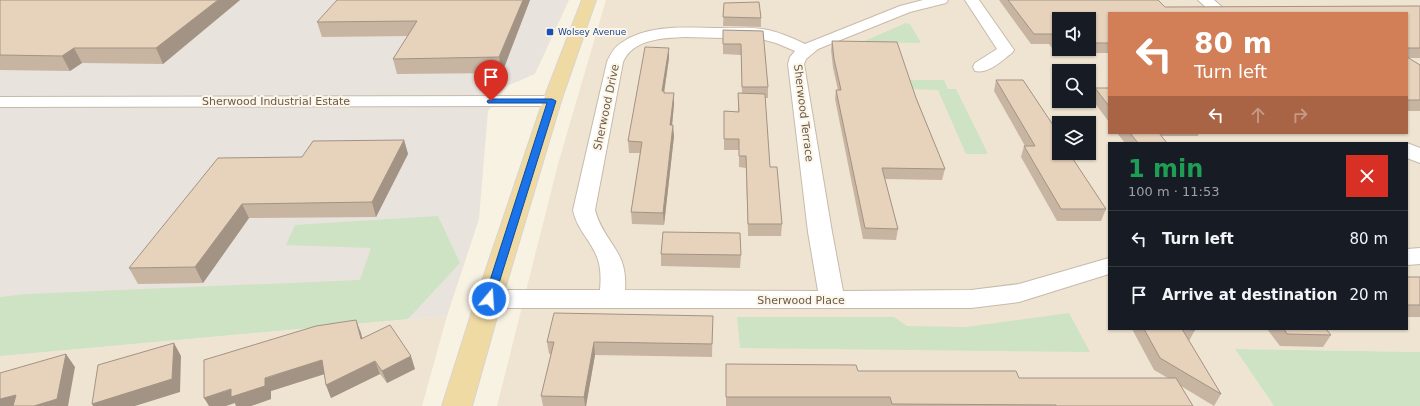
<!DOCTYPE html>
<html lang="en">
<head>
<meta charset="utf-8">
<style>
  :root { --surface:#171b24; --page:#20242c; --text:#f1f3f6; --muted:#9ea1a6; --line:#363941 }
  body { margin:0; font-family:"DejaVu Sans",sans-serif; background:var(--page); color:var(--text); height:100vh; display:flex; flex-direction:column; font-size:15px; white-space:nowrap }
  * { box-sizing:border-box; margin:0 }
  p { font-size:13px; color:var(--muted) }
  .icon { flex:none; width:22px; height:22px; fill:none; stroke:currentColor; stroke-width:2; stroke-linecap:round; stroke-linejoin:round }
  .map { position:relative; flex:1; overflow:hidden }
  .side { position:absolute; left:1108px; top:142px; width:300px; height:188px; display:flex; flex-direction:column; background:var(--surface); border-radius:0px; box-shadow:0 1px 3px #0004 }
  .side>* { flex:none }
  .hud { position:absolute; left:1108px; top:12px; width:300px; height:122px; border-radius:0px; box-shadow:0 1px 3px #0004; background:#d27e57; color:#fff; overflow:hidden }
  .buttons { position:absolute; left:1052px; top:12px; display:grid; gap:8px }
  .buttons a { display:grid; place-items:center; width:44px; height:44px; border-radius:0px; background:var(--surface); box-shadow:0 1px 3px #0004; font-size:20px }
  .pin { position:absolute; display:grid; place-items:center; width:34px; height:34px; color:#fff; margin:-41px -17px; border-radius:50% 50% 50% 0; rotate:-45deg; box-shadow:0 0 4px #0007 }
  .pin .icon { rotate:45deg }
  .me { position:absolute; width:44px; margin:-22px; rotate:18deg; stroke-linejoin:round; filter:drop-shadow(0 0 3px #0008) }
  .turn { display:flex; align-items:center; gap:14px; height:84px; padding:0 20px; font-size:18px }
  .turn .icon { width:52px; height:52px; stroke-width:2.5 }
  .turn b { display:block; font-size:28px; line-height:34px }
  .lanes { display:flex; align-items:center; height:38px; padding:0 20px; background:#0003; justify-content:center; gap:20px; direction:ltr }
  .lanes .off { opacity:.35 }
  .round { display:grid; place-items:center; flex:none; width:42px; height:42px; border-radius:0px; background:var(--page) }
  .headline { display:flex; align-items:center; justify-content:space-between; height:68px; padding:0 20px }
  h1 { font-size:24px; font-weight:800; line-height:30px; color:#1e9e55 }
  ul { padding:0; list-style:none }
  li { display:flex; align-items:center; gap:12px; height:56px; padding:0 20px; border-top:1px solid var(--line) }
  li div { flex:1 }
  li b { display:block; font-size:15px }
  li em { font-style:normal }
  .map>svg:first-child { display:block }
  .residential { fill:#efe4d2; fill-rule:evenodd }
  .industrial { fill:#e8e3dd }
  .green { fill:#cde3c3 }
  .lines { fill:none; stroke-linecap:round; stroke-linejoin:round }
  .minor-casing { stroke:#c7baab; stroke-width:2 }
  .major-casing { stroke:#d9d4d0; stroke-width:2 }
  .minor { fill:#fff; fill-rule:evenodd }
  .major { fill:#efdaa3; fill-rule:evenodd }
  .wall { fill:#c7b5a2; fill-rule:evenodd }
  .shaded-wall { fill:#a29384 }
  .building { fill:#e7d2bc; stroke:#a29384 }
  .route { fill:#1a73e8; stroke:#114b97 }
  .transit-dot { fill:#1a4fb4; stroke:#fcf6e8; stroke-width:1.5 }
  .labels { text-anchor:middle; stroke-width:4; stroke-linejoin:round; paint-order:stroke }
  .far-transit-label { font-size:9px; fill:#164399; stroke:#fcf6e8; text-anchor:start }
  .street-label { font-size:11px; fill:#6c5b4c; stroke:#fcf6e8 }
</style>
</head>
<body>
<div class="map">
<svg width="1420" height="406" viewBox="0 0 1420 406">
  <rect width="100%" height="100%" fill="#f8f2e2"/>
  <path class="residential" d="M606 0H1420V352L1235 349 1274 406H497L558 164ZM1109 13H1407V133H1109ZM1059 19H1089V49H1059ZM1059 71H1089V101H1059ZM1059 123H1089V153H1059ZM1109 143H1407V329H1109Z
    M447 316 422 406H0V356Z"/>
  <path class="industrial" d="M0 0H569L535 74 507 86 488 111 479 219 447 316 0 356Z"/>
  <path class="green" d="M906 23 910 24 921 43 865 42 864 41Z
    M908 80H944L948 89H956L988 154H966L938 90 912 89Z
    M438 216 460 263 408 319 0 356V297L26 294 360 280 371 248 286 245 295 225Z
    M1069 313 1090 352 740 348 737 317H894L907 326 966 327Z
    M1235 349 1420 352V406H1274Z"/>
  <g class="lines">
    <defs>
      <path id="minor" d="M923 0H948L946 3 910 12 818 49 806 59 804 64 832 232 843 291 971 290 1019 284 1109 258V274L1019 302 971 308H489L480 305 476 299 480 293 489 290H600C601 279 601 267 597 257 590 239 577 230 573 210L607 62C610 55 614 47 621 43 650 23 689 28 722 28 737 28 753 27 768 30 781 33 793 38 805 44L900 6ZM685 37 761 39 776 43 795 51 790 57 788 64 808 232 818 291 625 290C628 249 604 244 595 210L623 62C633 39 663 38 685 37Z
        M965 0H979L1014 50 1012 53C1001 61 989 74 975 71L973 67 975 63 997 49Z
        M1198 0H1214L1229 13H1212Z
        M552 96 558 97 561 101 558 105 552 106 0 107V97Z
        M1407 143 1420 148V163L1407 158Z
        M1420 248V264L1407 265V249Z"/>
      <path id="major" d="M582 0H596L561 101 502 299 472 406H442L476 299 543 101Z"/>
    </defs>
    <use href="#minor" class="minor-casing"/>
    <use href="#major" class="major-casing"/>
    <use href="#minor" class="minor"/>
    <use href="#major" class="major"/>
  </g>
  <path class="wall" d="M0 0H240L163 64 82 63 70 71 0 70Z
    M530 0 502 73 397 74 393 59 408 36 322 37 317 22Z
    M999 0H1158L1165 7 1420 6V58H1408L1420 65V111H1407V13H1109V53H1056L1049 44H1031ZM1059 19H1089V49H1059Z
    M724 3 761 18V27L723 26Z
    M723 30 763 31 768 87V98H765L770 167 782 224 781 236H748L746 168 739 167V150H724V111L738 112V93H742L741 55 723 54Z
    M832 41 916 98 945 169 942 180 885 179 898 229 896 240 863 239 835 99 836 90H838L833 68 831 50Z
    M669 48V58L664 93H674V104L672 125 674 136 664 225 632 224 631 212 640 153H629L628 141Z
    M996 80 1059 134V153L1106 209 1101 221H1057L1021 157 1024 146H1025L994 91Z
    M1095 88H1109V122L1091 98Z
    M1117 133H1199L1198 136H1161L1167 143H1125Z
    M404 140 408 154 376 217 249 218 203 283 138 284 129 268 302 157Z
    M661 254 741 255 740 268 661 266Z
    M1407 277H1420V317H1407Z
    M713 316 712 357 595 355 586 406H543L541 396 551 354H549L547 342Z
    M356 320 362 338 415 369 387 383 380 374 331 398 326 385 324 374 271 391V399L251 406H236L235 403Z
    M1132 329H1195V330L1189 341 1221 394 1214 406 1181 386 1193 406H726V364L858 371 1019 378H1168L1154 370Z
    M1267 329H1326L1331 335 1323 347 1280 346Z"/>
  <path class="shaded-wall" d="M218 0H240L163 64 156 48Z
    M523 0H530L502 73 499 57Z
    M74 48 82 63 70 71 62 56Z
    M669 48V58L664 92 662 91Z
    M674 93V104L671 136 670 125Z
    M673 125 674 136 664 225 663 213Z
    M404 140 408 154 376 217 372 202Z
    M242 204 249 218 203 283 195 267Z
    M356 320 361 333 366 352 361 339Z
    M594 342 595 355 586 406H585L584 397Z
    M174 343 181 356 180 392 135 406H93L92 404Z
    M66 354 75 367 68 406H34Z
    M411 356 415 369 387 383 382 371Z
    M322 360 328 373 271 391V399L251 406H236L235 403 226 406H209L204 398Z
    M375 361 380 374 331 398 326 385Z
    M16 395 25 406H0V399Z"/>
  <path class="building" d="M0 0H218L156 48H74L62 56 0 55Z
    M337 0H523L499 57 393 59 417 21 317 22Z
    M1008 0H1158L1165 7 1420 6V48H1407V13H1109V43H1089V19H1059V43L1052 34H1034Z
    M759 2 761 18 723 17 724 3Z
    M723 30 763 31 768 87H742L741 44H723Z
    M832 41 897 42 916 98 945 169 882 168 898 229 865 228 836 90H841L834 59Z
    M645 47 669 48 662 91H664V93H674L670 125H673L663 213 631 212 642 142 628 141Z
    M1407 57 1420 65V100H1407Z
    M996 80H1023L1059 134V136H1058L1059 138V153H1069L1106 209H1061L1024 146H1035Z
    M1095 88H1109V106Z
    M738 93 765 94 770 167H777L782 224H748L746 156H739V139H724V111L739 112Z
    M1130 133H1159L1167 143H1138Z
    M404 140 372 202 242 204 195 267 129 268 218 158 302 157 313 141Z
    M663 232 740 233 741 255 661 254Z
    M1407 277H1420V305H1407Z
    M554 313 713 316 712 344 594 342 584 397 541 396 554 342H547Z
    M356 320 361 339 390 325 411 356 382 371 375 361 326 385 322 360 265 378V386L231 397V389L204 398V360L316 326Z
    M1144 329H1195V330L1182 329 1221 394 1160 358Z
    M1284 329H1326L1331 335 1287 334Z
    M174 343 172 379 92 404 98 365Z
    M66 354 57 399 34 406H13L16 395 0 399V373Z
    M726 364 856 365 858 371H1016L1019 378H1176L1193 406H1056V405L892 404 890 397H726Z"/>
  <path class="route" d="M491 99H552L556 101 494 299 493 302H485L484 299 547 103H488L487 101Z"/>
  <rect class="transit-dot" x="546" y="28" width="8" height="8" rx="2"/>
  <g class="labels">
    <g class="far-transit-label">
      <text x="558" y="35">Wolsey Avenue</text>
    </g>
    <g class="street-label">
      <text x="276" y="105">Sherwood Industrial Estate</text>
      <text transform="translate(606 107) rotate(-78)" y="4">Sherwood Drive</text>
      <text transform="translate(804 113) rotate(83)" y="4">Sherwood Terrace</text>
      <text x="801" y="304">Sherwood Place</text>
    </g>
  </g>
</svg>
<div class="buttons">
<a><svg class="icon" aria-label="sound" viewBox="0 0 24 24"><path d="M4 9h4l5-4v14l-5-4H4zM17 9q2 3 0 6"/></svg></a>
<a><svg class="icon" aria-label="search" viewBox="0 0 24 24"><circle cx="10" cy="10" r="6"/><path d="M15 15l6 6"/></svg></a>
<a><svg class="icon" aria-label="layers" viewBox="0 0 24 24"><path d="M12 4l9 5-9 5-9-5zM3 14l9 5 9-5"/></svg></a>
</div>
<div class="pin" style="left:491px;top:101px;background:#d93025"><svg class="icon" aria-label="arrive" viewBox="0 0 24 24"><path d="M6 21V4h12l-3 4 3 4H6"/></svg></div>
<svg class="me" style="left:489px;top:299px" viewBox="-20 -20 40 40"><circle r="17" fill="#1a73e8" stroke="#fff" stroke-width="3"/><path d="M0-11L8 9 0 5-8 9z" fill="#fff"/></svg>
<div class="hud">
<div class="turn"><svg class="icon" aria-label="left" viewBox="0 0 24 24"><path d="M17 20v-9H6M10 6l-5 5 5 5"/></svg><div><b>80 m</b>Turn left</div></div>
<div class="lanes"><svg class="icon" aria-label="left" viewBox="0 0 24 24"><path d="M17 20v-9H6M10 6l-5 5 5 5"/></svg><svg class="icon off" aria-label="ahead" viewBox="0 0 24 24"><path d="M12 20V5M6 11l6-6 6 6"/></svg><svg class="icon off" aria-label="right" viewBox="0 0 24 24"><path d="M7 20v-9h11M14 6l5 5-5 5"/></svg></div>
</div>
<section class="side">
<div class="headline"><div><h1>1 min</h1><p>100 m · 11:53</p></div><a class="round" style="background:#d93025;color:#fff"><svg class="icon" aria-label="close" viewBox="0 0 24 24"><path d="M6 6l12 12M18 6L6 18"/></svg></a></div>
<ul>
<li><svg class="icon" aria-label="left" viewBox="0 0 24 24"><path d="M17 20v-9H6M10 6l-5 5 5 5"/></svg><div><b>Turn left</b></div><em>80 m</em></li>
<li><svg class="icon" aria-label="arrive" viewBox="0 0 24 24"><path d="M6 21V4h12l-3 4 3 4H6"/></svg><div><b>Arrive at destination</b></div><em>20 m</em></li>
</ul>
</section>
</div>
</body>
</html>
